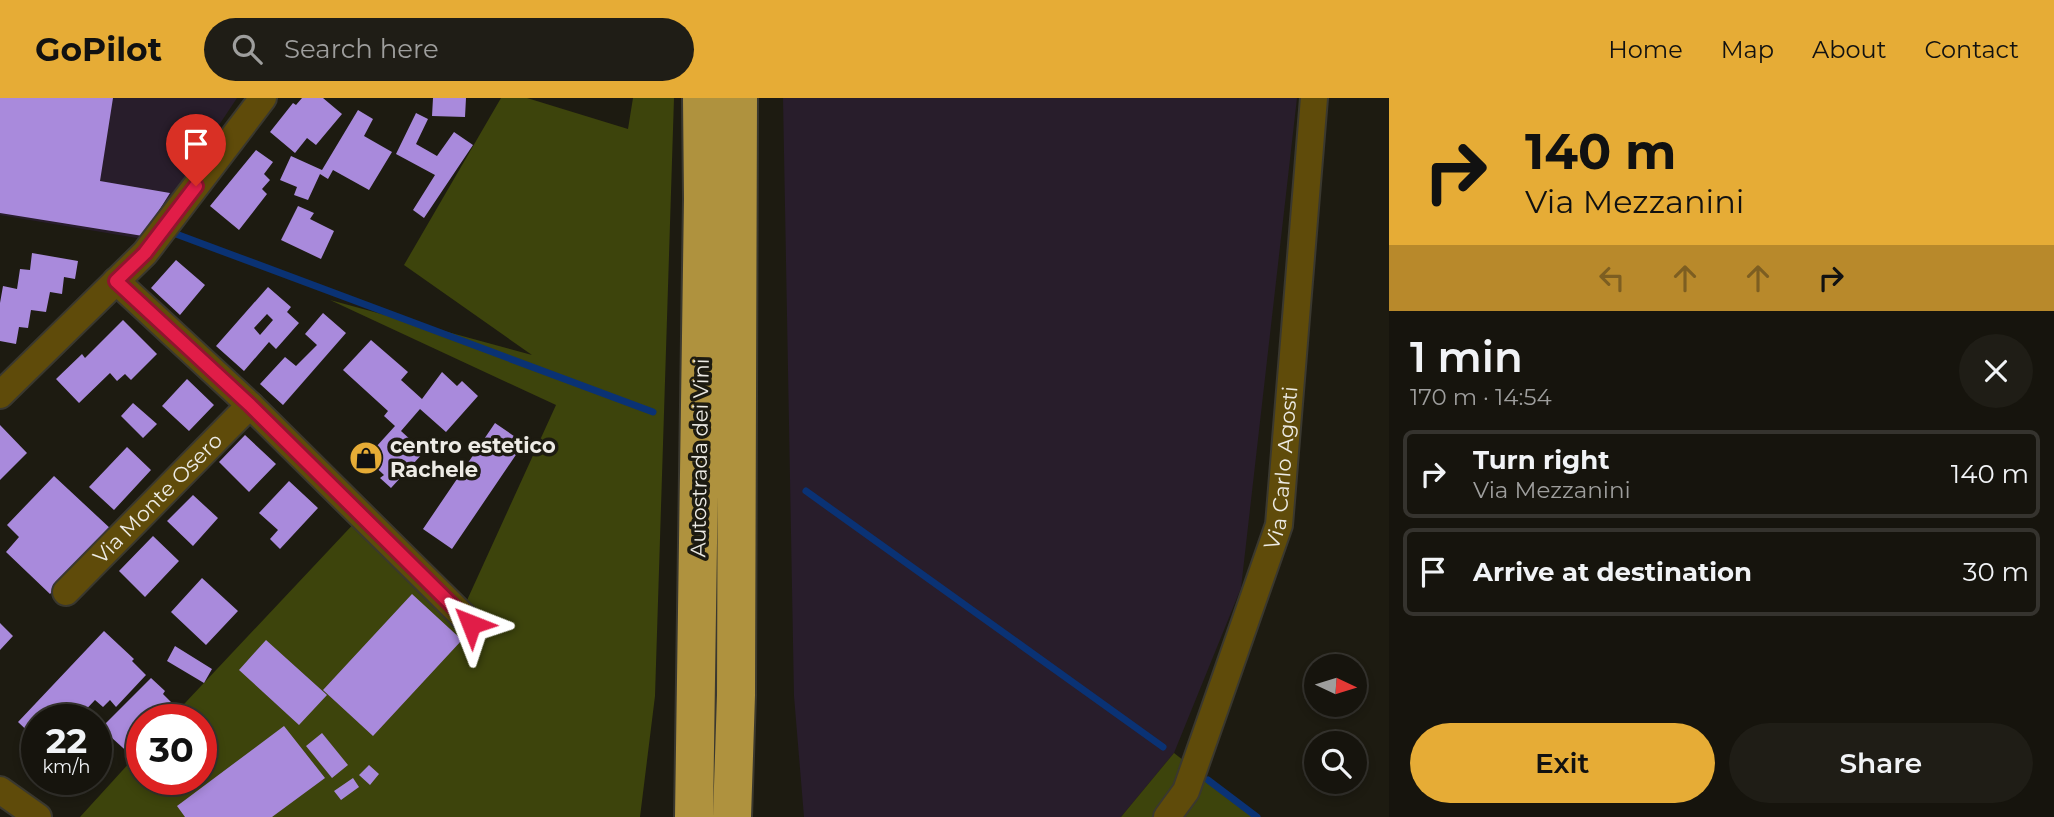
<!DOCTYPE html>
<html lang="en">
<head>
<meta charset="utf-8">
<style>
  :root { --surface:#16140d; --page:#1f1d16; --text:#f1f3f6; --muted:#9e9e9d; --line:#35332e; --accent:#e6ac36 }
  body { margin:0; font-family:Montserrat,sans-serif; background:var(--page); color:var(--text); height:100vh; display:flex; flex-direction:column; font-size:26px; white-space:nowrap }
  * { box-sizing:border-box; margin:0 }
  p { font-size:23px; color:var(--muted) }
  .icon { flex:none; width:38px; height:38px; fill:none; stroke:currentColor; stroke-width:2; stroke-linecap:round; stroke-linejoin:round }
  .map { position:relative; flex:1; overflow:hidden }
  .panel { display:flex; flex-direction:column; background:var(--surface); width:665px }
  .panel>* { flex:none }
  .top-card { background:#e6ac36; color:#111; overflow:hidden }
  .needle { width:46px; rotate:94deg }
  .fabs { position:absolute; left:1304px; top:556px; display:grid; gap:14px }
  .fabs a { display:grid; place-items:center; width:63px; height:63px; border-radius:50%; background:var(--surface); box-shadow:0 4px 10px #0003,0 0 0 2px var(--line); font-size:35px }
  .speed { position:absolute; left:21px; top:606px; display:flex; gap:14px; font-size:35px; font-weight:700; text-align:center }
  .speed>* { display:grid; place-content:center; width:91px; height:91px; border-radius:50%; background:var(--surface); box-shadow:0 4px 10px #0003,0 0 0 2px var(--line); line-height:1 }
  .speed small { font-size:18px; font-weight:400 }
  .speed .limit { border:10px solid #d22; background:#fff; color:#111 }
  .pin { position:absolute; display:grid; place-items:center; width:60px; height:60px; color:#fff; margin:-72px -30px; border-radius:50% 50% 50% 0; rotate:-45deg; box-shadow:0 0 7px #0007 }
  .pin .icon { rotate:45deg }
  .me { position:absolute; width:77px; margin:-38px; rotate:315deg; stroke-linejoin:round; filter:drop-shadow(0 0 5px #0008) }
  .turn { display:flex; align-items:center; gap:24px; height:147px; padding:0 21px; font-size:32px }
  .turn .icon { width:91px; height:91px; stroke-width:2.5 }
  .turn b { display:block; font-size:49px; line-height:60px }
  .lanes { display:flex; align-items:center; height:66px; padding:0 21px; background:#0003; justify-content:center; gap:35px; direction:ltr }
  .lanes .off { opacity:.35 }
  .round { display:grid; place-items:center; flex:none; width:74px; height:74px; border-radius:37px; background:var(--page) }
  .overview { display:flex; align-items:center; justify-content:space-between; height:119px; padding:0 21px }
  h1 { font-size:42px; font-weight:600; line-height:52px }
  .cta { display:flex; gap:14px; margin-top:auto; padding:14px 21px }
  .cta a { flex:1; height:80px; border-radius:42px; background:var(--accent); color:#111; font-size:28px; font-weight:600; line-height:80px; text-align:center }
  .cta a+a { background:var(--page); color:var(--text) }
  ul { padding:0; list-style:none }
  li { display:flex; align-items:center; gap:21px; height:88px; margin:0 14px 10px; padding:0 7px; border:4px solid var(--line); border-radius:10px }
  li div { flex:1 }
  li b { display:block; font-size:26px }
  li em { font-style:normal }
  header { display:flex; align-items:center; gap:42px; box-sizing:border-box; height:98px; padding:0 35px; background:var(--accent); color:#111 }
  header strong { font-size:33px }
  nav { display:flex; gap:38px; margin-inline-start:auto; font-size:24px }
  .search { width:490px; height:63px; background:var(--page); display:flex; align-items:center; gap:18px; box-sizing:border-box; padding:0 24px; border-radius:38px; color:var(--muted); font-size:26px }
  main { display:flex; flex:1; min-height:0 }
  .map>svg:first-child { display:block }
  .industrial { fill:#281d2b }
  .green { fill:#3d440c }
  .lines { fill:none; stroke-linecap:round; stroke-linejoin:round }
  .stream { stroke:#0a3274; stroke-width:7 }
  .building { fill:#a98adc; fill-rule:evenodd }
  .minor-casing { stroke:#3a382f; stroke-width:30 }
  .motorway-casing { stroke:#3a382f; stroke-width:42 }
  .minor { stroke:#5f4b0a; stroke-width:26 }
  .motorway { stroke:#af923e; stroke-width:38 }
  .route-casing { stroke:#92132f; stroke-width:18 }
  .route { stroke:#e11d48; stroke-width:12 }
  .labels { text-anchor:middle; stroke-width:7; stroke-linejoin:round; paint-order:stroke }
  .poi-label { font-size:21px; font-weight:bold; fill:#edebe5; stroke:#1d1b11; text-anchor:start }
  .street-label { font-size:21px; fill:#edebe5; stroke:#1d1b11 }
</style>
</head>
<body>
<header>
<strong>GoPilot</strong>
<div class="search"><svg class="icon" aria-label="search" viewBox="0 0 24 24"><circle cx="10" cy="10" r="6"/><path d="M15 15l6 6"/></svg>Search here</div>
<nav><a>Home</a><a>Map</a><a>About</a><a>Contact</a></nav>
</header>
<main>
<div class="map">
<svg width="1389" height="719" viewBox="0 0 1389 719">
  <rect width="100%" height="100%" fill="#1d1b11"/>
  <path class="industrial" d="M0 0H237L143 141 0 117Z
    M783 0H1297L1241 490 1174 655 1121 719H804L794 598Z"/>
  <path class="green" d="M501 0H527L628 31 633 0H674L655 598 640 719H80L142 651V681H201V621H170L360 419 458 522 556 307 330 202 532 257 404 167Z
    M1174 655 1256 719H1121Z"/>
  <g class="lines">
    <path class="stream" d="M176 136 653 314
      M806 393 1163 649
      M1208 682 1257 719"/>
  </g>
  <path class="building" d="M0 0H113L100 83 170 95 143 138 0 115Z
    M302 0H323L342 16 316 47 307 40 295 55 270 34 293 5 296 7Z
    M433 0H466L465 19 432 18Z
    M358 12 373 21 364 38 392 54 369 92 333 72 328 81 320 76 308 102 294 97 297 89 280 82 291 58 322 72Z
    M416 15 428 21 416 46 437 58 454 34 473 47 424 120 413 112 435 77 396 56Z
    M256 52 273 64 264 76 270 82 262 91 267 96 239 132 210 108Z
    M298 108 314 115 310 121 334 133 321 161 281 142Z
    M32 155 78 163 75 181 64 179 62 196 50 194 46 214 31 212 28 230 19 229 16 246 0 243V205L3 188 17 191 20 171 30 172Z
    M176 162 205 187 180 217 151 190Z
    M268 189 291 209 287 214 299 225 276 251 269 244 244 273 216 248ZM267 216 273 222 260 237 254 230Z
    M323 215 346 235 283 307 260 286 285 259 296 268 317 247 305 236Z
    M123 222 157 256 131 282 125 276 117 283 110 275 79 305 56 281 82 256 85 260Z
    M371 242 408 274 401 282 422 301 442 274 457 288 462 283 478 298 446 334 420 311 401 333 424 354 391 390 380 380 384 377 366 360 395 328 384 318 388 313 343 272Z
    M187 281 214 307 189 333 162 308Z
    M133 305 157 326 143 340 121 318Z
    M495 325 524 345 452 451 423 431Z
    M0 327 27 355 0 382Z
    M245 337 276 366 249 394 219 364Z
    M127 349 151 372 114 412 89 389Z
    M54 378 112 432 50 496 6 454 19 439 7 427Z
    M289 383 318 410 280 451 270 441 278 432 259 415Z
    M193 397 218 420 193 448 167 423Z
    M153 438 179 463 145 499 119 473Z
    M202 480 238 513 206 547 171 514Z
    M412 496 462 542 373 638 323 592Z
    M0 525 13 538 0 552Z
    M104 533 134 561 132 563 146 577 116 609 110 602 103 609 95 602 77 621H37V642L18 624Z
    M266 542 327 597 299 627 239 572Z
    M175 548 212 571 204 585 167 563Z
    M151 580 165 593 163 596 178 611 169 621H142V650L133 659 101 630Z
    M284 628 325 680 272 719H185L177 708Z
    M322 635 348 667 332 680 306 648Z
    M369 667 379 676 370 687 359 677Z
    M353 680 359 689 341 702 334 693Z"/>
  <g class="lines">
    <defs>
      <g id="minor">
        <path d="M116 183 250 307 471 526"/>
        <path d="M0 297 145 155 263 0"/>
        <path id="s1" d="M66 494 250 307"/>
        <path d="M0 692 38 719"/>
        <path id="s2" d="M1167 719 1186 693 1279 427 1314 0"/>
      </g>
      <path id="motorway" d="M694 719 703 101 702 0
        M732 719 736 597 738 0"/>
    </defs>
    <use href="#minor" class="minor-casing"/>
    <use href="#motorway" class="motorway-casing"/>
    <use href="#minor" class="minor"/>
    <use href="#motorway" class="motorway"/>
  </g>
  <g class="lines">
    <defs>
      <path id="route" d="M196 88 145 155 116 183 250 307 471 526"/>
    </defs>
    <use href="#route" class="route-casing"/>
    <use href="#route" class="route"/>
  </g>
  <defs>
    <symbol id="shop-disc" viewBox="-11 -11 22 22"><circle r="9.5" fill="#e6ac36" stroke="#1d1b11"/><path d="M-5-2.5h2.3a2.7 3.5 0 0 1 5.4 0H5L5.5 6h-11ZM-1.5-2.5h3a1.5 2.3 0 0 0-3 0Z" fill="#111"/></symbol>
  </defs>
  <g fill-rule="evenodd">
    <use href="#shop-disc" x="347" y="341" width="38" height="38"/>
  </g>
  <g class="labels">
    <g class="poi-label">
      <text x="390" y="355">centro estetico<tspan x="390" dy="24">Rachele</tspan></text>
    </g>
    <g class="street-label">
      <text transform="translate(700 360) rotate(-89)" y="7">Autostrada dei Vini</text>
      <text dy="7" stroke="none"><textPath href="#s2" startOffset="371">Via Carlo Agosti</textPath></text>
      <text dy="7" stroke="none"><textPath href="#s1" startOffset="131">Via Monte Osero</textPath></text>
    </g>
  </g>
</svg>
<div class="fabs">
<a><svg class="needle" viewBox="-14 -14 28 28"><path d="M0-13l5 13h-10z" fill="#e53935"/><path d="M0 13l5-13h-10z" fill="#9e9e9d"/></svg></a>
<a><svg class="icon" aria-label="search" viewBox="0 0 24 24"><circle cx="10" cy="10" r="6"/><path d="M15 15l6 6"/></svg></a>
</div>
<div class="speed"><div>22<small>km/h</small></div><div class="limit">30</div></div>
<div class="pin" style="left:196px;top:88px;background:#d93025"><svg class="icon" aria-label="arrive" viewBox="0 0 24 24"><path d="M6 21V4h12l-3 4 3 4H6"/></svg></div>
<svg class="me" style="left:471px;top:526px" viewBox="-20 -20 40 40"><path d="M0-17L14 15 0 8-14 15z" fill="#e11d48" stroke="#fff" stroke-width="4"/></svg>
</div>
<section class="panel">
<div class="top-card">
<div class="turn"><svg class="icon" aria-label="right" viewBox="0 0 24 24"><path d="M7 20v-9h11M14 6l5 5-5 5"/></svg><div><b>140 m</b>Via Mezzanini</div></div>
<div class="lanes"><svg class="icon off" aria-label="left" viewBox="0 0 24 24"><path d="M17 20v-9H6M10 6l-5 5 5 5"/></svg><svg class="icon off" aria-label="ahead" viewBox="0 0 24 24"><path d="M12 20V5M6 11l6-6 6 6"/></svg><svg class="icon off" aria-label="ahead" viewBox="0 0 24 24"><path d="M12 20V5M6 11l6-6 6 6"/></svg><svg class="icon" aria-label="right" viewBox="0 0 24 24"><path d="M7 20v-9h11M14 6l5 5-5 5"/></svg></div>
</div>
<div class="overview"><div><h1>1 min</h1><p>170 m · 14:54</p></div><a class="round"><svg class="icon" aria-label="close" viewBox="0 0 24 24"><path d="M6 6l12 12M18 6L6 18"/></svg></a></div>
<ul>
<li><svg class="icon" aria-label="right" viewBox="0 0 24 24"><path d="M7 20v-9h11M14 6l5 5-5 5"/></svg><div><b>Turn right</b><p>Via Mezzanini</p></div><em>140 m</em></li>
<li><svg class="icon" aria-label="arrive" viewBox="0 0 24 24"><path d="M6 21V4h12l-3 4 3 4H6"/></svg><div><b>Arrive at destination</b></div><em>30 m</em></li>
</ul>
<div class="cta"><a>Exit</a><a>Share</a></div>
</section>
</main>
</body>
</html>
